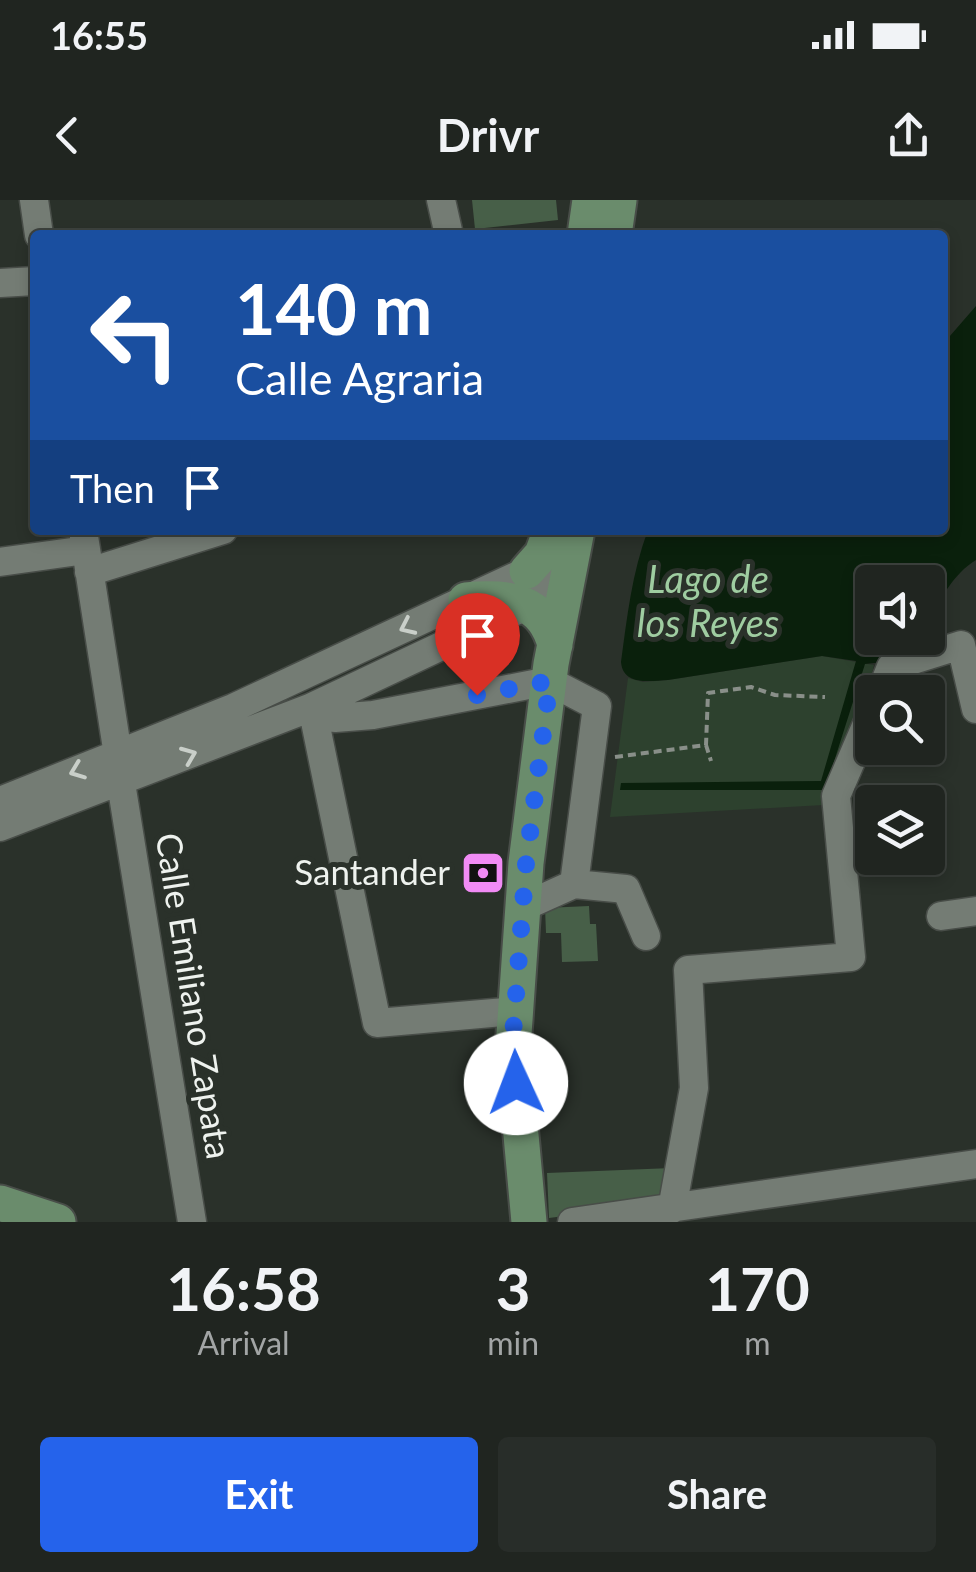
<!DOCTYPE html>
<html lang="en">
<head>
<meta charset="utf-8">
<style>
  :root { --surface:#202520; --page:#282d29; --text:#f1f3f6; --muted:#a2a5a5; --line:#3d423e; --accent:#2563eb }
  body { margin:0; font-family:Lato,sans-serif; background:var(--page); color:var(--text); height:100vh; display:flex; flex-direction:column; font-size:38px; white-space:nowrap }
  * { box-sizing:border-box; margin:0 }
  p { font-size:32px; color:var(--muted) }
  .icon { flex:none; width:55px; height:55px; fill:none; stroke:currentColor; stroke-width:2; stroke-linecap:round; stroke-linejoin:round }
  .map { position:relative; height:1022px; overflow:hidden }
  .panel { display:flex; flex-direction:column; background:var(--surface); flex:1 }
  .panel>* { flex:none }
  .banner { position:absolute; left:30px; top:30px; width:918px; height:305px; border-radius:10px; box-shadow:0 5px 15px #0003,0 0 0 2px var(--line); background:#1a4fa0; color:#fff; overflow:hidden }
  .tools { position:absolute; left:855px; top:365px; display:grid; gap:20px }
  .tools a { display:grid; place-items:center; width:90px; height:90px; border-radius:10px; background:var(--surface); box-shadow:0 5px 15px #0003,0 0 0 2px var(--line); font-size:50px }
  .pin { position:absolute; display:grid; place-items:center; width:85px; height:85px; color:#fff; margin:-102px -42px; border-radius:50% 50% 50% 0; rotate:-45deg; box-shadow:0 0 10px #0007 }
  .pin .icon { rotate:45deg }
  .me { position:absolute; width:110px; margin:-55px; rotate:358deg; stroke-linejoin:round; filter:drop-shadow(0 0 8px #0008) }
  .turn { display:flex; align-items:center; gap:35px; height:210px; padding:0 40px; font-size:45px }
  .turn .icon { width:130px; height:130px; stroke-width:2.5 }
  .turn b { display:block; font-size:70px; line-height:85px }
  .then { display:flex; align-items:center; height:95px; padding:0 40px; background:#0003; gap:20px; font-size:38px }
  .eta { display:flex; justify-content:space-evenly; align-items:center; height:170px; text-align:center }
  .eta b { font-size:60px; font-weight:700; line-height:70px }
  .action { display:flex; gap:20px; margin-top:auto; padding:20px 40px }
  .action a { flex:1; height:115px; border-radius:10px; background:var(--accent); color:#fff; font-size:40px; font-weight:700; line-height:115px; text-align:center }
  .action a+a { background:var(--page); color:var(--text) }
  .status { display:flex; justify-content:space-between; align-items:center; height:70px; padding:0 50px; background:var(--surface); direction:ltr }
  .status svg { height:28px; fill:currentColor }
  header { display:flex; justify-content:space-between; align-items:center; height:130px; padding:0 40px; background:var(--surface); font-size:45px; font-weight:700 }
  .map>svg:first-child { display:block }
  .green { fill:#2d412e }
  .water { fill:#0a200c }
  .building { fill:#475f48 }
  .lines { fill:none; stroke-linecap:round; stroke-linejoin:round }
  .minor-casing { stroke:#484d48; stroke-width:31 }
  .major-casing { stroke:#484d48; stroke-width:39 }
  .path { stroke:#898f89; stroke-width:4; stroke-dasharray:8 5; stroke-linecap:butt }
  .minor { stroke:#747c74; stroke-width:28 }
  .major { stroke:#6a8c6c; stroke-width:35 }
  .oneway { stroke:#c9cfc9 }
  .route { stroke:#2563eb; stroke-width:18; stroke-dasharray:0 32.4 }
  .labels { text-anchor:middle; stroke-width:10; stroke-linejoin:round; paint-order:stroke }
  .poi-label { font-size:35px; fill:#eef2ee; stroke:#2a312a; text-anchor:end }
  .street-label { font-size:35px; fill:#eef2ee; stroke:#2a312a }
  .water-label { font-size:38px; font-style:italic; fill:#9fcda1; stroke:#2a312a }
</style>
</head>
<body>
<div class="status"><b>16:55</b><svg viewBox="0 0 49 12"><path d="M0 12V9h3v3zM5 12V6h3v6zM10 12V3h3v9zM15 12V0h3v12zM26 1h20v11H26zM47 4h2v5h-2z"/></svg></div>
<header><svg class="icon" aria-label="back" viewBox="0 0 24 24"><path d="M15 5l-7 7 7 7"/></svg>Drivr<svg class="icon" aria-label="share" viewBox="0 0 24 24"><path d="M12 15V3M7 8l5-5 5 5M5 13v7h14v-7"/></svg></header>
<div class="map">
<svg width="976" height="1022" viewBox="0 0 976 1022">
  <rect width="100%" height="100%" fill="#2a312a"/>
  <path class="green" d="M822 456 874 465 841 604 610 617 628 478 643 482 668 480Z"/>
  <path class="water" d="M976 106V360C953 374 942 398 928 419V382H872V438H910L883 462 865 464 825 590H620L621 583 821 581 856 461 822 456 668 480C650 481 623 486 621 462 627 418 632 372 648 330H942L943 144Z"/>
  <path class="building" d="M472 0H556L558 20 475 29Z
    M589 706 590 724H596L598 761 562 762 561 733H546L545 708Z
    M672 968 664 1003 549 1018 547 973Z"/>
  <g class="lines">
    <defs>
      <path id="minor" d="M34 0 39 35
        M441 0 449 35
        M0 83 35 81
        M83 330 118 555
        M0 362 86 350
        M89 372 223 330
        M881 492 891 467 961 445 976 509
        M312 507 335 518 373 515 549 481 597 506 574 684 523 707
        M312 507 377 823 515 811
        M121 583 192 1022
        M0 601 233 508 527 371
        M0 627 312 507 526 406 555 384 570 366
        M574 684 626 689 646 736
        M941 716 976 711
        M672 1009 694 888 688 770 851 757 836 596 872 512
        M572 1022 976 964"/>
      <path id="major" d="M585 35 590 0
        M614 35 619 0
        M527 371 542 354 551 330
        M466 400C508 396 543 399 555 445
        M0 1003 58 1022
        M529 1022 513 848 526 663 551 464 577 330"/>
    </defs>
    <use href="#minor" class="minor-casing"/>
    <use href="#major" class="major-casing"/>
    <path class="path" d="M706 545 711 561
      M615 557 706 545 708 493 751 487 775 495 825 497"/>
    <use href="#minor" class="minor"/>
    <use href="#major" class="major"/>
  </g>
  <defs><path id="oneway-chevron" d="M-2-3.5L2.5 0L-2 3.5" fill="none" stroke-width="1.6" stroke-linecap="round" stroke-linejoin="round" transform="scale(2.5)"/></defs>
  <g class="oneway">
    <use href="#oneway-chevron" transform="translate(407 427) rotate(155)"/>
    <use href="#oneway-chevron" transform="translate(189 555) rotate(-22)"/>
    <use href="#oneway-chevron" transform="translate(77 571) rotate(159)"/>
  </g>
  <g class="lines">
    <path class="route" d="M477 495 550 481 526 664 512 848 516 883"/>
  </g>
  <defs>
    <symbol id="bank-square" viewBox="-11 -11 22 22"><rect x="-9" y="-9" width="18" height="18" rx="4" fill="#f18bf5" stroke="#2a312a"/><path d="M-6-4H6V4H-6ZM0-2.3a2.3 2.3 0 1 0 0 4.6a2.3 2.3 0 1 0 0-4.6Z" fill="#111"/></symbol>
  </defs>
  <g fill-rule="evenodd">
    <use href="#bank-square" x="458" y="648" width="50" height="50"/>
  </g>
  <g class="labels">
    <g class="poi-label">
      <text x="450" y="685">Santander</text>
    </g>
    <g class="street-label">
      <text transform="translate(193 796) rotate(81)" y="12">Calle Emiliano Zapata</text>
    </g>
    <g class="water-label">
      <text x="708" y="393">Lago de<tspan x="708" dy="44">los Reyes</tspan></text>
    </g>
  </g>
</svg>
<div class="tools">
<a><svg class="icon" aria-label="sound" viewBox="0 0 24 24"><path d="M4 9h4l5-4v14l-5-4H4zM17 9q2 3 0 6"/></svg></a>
<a><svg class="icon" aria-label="search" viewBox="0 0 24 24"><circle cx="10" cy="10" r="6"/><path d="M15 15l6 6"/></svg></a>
<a><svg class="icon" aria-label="layers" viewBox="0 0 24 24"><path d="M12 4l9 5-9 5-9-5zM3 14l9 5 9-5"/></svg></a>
</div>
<div class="pin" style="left:477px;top:495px;background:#d93025"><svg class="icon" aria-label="arrive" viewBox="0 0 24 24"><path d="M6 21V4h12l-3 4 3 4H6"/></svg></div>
<svg class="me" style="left:516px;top:883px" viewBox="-20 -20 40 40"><circle r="19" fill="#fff"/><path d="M0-13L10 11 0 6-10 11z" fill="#2563eb"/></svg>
<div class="banner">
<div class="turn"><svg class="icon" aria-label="left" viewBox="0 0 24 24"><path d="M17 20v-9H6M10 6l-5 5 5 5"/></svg><div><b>140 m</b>Calle Agraria</div></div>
<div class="then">Then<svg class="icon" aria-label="arrive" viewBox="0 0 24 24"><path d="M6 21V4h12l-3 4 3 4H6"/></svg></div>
</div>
</div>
<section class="panel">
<div class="eta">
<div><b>16:58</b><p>Arrival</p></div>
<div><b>3</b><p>min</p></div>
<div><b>170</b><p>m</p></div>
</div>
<div class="action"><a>Exit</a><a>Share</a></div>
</section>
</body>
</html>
